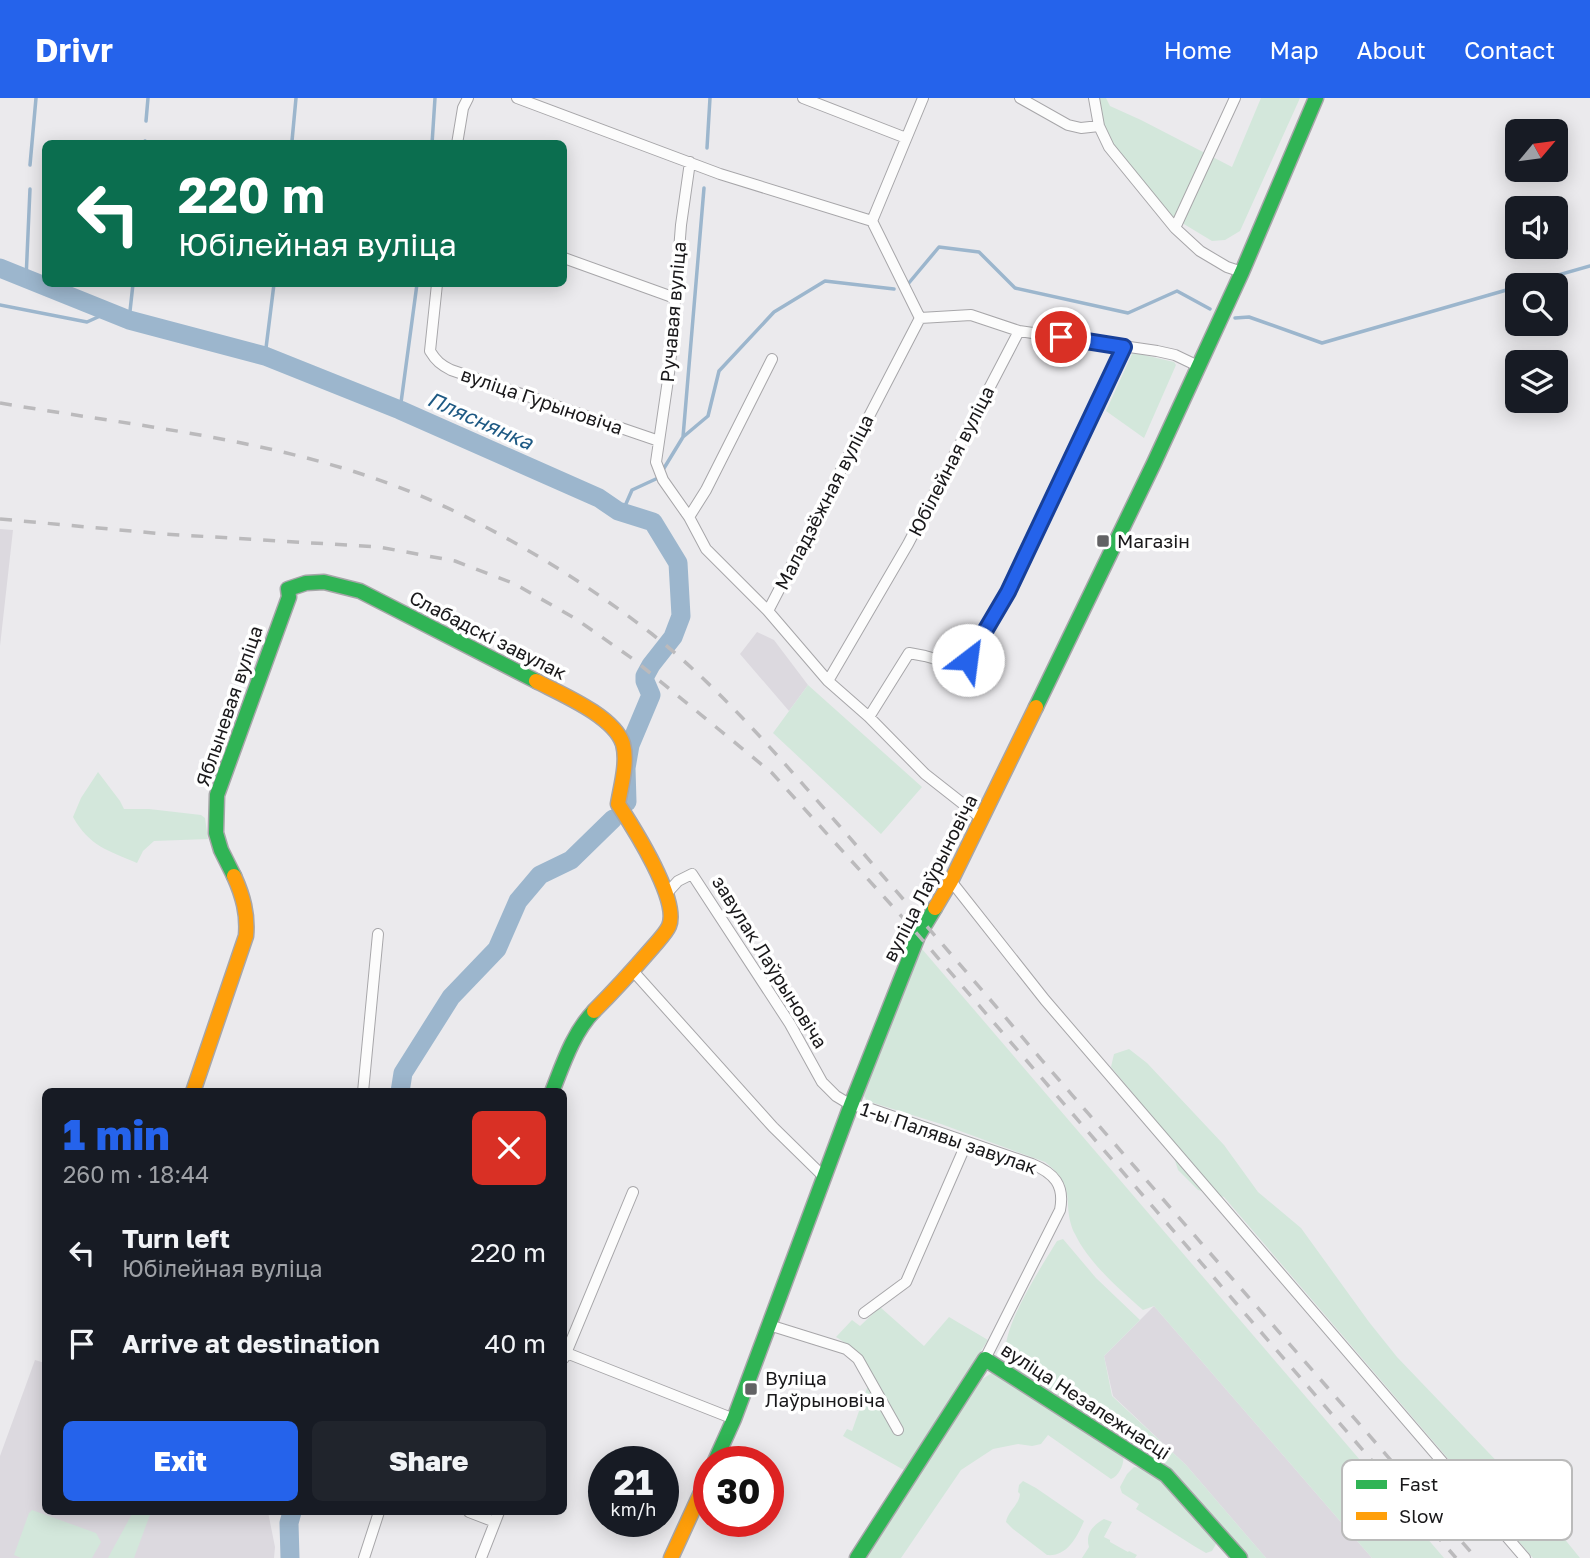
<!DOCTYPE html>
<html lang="en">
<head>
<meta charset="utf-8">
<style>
  :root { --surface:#171b24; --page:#20242c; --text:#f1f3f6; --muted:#9ea1a6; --accent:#2563eb }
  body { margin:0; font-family:"Golos Text",sans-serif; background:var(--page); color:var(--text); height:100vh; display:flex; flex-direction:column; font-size:26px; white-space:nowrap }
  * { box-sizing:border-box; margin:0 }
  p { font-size:23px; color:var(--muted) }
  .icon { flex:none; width:38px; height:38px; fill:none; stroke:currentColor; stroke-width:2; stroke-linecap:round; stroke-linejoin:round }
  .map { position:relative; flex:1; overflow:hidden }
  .details { position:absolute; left:42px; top:990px; width:525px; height:427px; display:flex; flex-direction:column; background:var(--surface); border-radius:10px; box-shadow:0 4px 18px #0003 }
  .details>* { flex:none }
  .guide { position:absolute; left:42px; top:42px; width:525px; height:147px; border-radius:10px; box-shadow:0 4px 18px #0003; background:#0b6e4f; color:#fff; overflow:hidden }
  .needle { width:46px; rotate:61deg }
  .tools { position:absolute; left:1505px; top:21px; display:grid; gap:14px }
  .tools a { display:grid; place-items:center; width:63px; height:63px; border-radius:10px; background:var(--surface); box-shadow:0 4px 18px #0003; font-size:35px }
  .speed { position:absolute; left:588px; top:1348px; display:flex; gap:14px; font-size:35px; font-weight:700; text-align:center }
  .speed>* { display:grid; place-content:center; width:91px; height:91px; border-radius:50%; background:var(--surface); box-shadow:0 4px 18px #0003; line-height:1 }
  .speed small { font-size:18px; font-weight:400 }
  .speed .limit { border:10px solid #d22; background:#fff; color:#111 }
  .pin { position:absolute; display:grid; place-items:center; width:60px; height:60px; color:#fff; margin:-30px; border:4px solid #fff; border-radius:50%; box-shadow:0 2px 7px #0007 }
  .me { position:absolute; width:77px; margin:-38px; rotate:30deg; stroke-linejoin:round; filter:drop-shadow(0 0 5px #0008) }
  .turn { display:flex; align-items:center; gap:24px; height:147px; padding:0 21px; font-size:32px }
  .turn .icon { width:91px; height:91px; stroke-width:2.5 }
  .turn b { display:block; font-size:49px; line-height:60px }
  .round { display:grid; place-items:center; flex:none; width:74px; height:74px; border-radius:10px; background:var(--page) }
  .head { display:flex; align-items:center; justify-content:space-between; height:119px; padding:0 21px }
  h1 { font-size:42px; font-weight:800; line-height:52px; color:var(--accent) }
  .primary-button { display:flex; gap:14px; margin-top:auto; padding:14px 21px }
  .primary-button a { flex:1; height:80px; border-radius:10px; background:var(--accent); color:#fff; font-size:28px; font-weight:800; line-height:80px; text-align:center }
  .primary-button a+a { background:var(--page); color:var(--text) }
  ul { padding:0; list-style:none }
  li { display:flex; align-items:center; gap:21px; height:91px; padding:0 21px }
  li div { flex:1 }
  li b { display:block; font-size:26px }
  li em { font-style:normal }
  header { display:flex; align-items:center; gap:42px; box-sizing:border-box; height:98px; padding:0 35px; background:var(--accent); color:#fff }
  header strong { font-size:33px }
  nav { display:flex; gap:38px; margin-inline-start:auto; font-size:24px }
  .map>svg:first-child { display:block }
  .built { fill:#dcd9df }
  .green { fill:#d3e7db }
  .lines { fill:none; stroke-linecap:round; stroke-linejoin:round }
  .stream { stroke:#9cb6cd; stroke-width:3.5 }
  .river { stroke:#9cb6cd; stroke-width:19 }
  .street-casing { stroke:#a7a6a9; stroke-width:12 }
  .fast-casing { stroke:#a7a6a9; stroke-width:17 }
  .slow-casing { stroke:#a7a6a9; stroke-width:17 }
  .street { stroke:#fcfcfc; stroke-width:10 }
  .fast { stroke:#30b455; stroke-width:14 }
  .slow { stroke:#ff9f0a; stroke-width:14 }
  .rail { stroke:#bbbabc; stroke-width:3.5; stroke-dasharray:12 12; stroke-linecap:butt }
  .route-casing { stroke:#184099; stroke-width:18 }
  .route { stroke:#2563eb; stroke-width:12 }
  .poi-dot { fill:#626264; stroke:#fff; stroke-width:2.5 }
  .labels { text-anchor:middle; stroke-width:7; stroke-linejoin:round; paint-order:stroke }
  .street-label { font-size:19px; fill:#19181a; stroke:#fff }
  .poi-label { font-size:19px; fill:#19181a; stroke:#fff; text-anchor:start }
  .water-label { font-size:21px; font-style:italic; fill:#1e5983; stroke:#fff }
  .key { fill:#fff; stroke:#bababa; stroke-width:2 }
  .key-label { font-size:19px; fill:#19181a }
</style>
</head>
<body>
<header>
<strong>Drivr</strong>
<nav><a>Home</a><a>Map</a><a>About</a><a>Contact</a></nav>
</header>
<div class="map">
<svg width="1590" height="1460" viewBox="0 0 1590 1460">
  <rect width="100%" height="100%" fill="#ebeaed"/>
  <path class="built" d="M0 431 13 432 0 548Z
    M757 534 774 542 808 587 789 613 740 556Z
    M1154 1208 1372 1460H1266L1186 1367 1113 1298 1104 1258Z
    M35 1262 45 1265 46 1414H268L275 1449 274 1460H0V1358Z"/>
  <path class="green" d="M1093 0H1106L1110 8 1141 22 1232 69 1261 0H1300L1240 133 1225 142 1212 143 1169 117 1109 44Z
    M1135 255 1174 264 1176 267 1144 340 1106 313 1132 256Z
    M808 587 922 689 881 736 773 635Z
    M98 674 120 703 124 711H149L201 717 205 720 208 741 154 743 143 753 137 765C109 753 89 748 73 719L81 700Z
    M922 851 1444 1460H1372L1154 1208 1143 1212C1120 1192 1088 1164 1075 1136 1060 1105 1080 1091 1045 1064L941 1026 867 1003 864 998 866 987Z
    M1129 951 1147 965 1224 1047 1258 1094 1301 1130 1369 1224 1397 1259 1529 1397 1580 1460H1533L1224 1099 1198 1092 1178 1072 1171 1050 1159 1027 1111 969 1114 956Z
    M1063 1141 1096 1180 1140 1222 1104 1258 1112 1298 1186 1367 1266 1460H1247L1169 1371 1018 1274C1012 1269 1007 1264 1006 1256 1002 1228 1042 1168 1057 1143Z
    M880 1209 924 1248 949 1219 988 1242 904 1372 843 1338 847 1331 852 1333 872 1276C863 1257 854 1250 836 1239L852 1222 860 1228Z
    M992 1275 997 1276 1123 1357C1125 1365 1119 1378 1111 1381L1048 1337 1041 1346 1032 1348 1018 1346 993 1351 961 1372 901 1460H867L979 1283Z
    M1134 1369 1144 1370 1163 1384 1216 1442V1446L1212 1453 1206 1455 1194 1448 1136 1411 1139 1406 1122 1395 1120 1389 1127 1376Z
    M1023 1383 1036 1390 1084 1423C1077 1439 1067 1459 1047 1457L1013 1431 1006 1424C1008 1413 1019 1407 1020 1396L1018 1394 1019 1387Z
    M32 1412 96 1435 101 1444 92 1460H21L14 1457 29 1415Z
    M133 1414H151L134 1460H108Z
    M1104 1421 1112 1424 1104 1439 1110 1442V1444L1128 1454 1129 1453 1137 1457 1135 1460H1082L1089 1449C1085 1436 1093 1427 1104 1421Z"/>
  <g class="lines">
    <path class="stream" d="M146 23 148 0
      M292 43 296 0
      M144 46 145 43
      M432 46 435 0
      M707 50 710 0
      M30 67 36 0
      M26 181 30 91
      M908 186 939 149 979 154 1015 190 1128 215 1177 193 1210 211
      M1523 187 1590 168
      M0 207 87 224 109 214
      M1235 220 1249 219 1322 245 1517 189
      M129 222 133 186
      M265 258 274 186
      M400 312 417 186
      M683 339 704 90
      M618 413 625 408 632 392 658 380 683 339 708 318 719 273 774 214 825 183 894 191"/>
    <path class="river" d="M0 170 129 222 265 258 400 312 599 400 618 413 653 424 678 465 681 518 673 539 651 567 645 578V583L651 597 630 647 626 670 627 704
      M400 994 403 975 451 899 497 851 518 803 540 777 571 762 613 721
      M290 1460 289 1425 292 1414"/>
    <defs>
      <path id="street" d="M517 0 720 76 872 123
        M803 0 906 40
        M1020 0 1068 27 1081 30 1099 28
        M1094 0 1099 28 1109 49 1175 130 1200 153 1227 169 1242 174
        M457 46 463 10 468 0
        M690 64 681 127 670 268 656 364 663 382 689 419 706 451 768 513 920 220
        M1175 130 1235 0
        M564 160 675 200
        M437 186 430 253C436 263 441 267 451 272L659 343
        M920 220 872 123 923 0
        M920 220 971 217 1019 233
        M689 419 706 392 772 261
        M768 513 828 583 869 619 925 676 981 720
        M828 583 908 446 1019 233 1157 253 1175 257 1198 268
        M869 619 909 555 925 558 957 567 963 566 968 562 1008 494 1124 249
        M951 783 1045 902 1525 1460
        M667 795 678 783 692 776 790 926 822 984 836 998 851 1007 871 1011 1032 1066C1054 1075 1065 1087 1060 1112L985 1261
        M633 873 773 1029 824 1079
        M363 994 378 836
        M864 1215 906 1184 967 1044
        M769 1227 846 1251 858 1261 898 1332
        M564 1254 734 1321
        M564 1260 633 1094
        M469 1414 495 1424
        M364 1460 379 1414
        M481 1460 499 1414"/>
      <path id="fast" d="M1036 609 1154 365 1242 174 1316 0
        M234 778 221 752 216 735 217 697 289 499 288 491 306 485 324 484 360 493 536 583
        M552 994C563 966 573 935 594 913
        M715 1363 734 1321 851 1007 918 838 935 810
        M857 1460 985 1261 1166 1377 1240 1460"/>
      <path id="slow" d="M536 583C561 596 614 618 623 646 628 664 621 688 618 706 633 729 680 802 669 828 666 835 658 843 653 849 634 871 615 892 594 913
        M935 810 951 783 1036 609
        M193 994 246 838C248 816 243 798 234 778
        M671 1460 709 1377"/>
    </defs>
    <use href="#street" class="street-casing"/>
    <use href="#fast" class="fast-casing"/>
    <use href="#slow" class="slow-casing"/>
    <use href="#street" class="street"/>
    <use href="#fast" class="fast"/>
    <use href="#slow" class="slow"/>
    <path class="rail" d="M0 305C153 331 312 344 454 413 524 447 590 488 652 536 721 591 778 658 836 724 904 802 973 881 1040 960 1185 1127 1331 1293 1476 1460
      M0 421 164 436 379 449 455 463 515 486 576 521 633 561 772 675 913 831 1456 1460"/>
  </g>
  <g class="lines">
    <defs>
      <path id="route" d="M968 562 1008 494 1124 249 1061 239"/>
    </defs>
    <use href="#route" class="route-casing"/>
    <use href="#route" class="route"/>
  </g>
  <g class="poi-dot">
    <rect x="1096" y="436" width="14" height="14" rx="3.5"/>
    <rect x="744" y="1284" width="14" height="14" rx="3.5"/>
  </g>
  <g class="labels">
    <g class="street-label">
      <text transform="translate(673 214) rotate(-85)" y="7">Ручавая вуліца</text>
      <text transform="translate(542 303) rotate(19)" y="7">вуліца Гурыновіча</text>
      <text transform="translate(951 363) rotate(-63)" y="7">Юбілейная вуліца</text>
      <text transform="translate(824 404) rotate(-63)" y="7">Маладзёжная вуліца</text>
      <text transform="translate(488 537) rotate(27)" y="7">Слабадскі завулак</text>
      <text transform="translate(229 608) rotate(-71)" y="7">Яблыневая вуліца</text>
      <text transform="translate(930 780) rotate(-63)" y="7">вуліца Лаўрыновіча</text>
      <text transform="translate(770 864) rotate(58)" y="7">завулак Лаўрыновіча</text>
      <text transform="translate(949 1040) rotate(19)" y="7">1-ы Палявы завулак</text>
      <text transform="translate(1086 1303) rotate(33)" y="7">вуліца Незалежнасці</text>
    </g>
    <g class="poi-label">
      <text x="1117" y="450">Магазін</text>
      <text x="765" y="1287">Вуліца<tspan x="765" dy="22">Лаўрыновіча</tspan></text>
    </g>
    <g class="water-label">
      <text transform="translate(480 323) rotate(24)" y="7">Пляснянка</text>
    </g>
  </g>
  <rect x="1342" y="1362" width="230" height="80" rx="10" class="key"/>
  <rect x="1356" y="1382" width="31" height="9" fill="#30b455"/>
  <rect x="1356" y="1414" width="31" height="8" fill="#ff9f0a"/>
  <g class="key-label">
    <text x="1399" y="1393">Fast</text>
    <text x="1399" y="1425">Slow</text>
  </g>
</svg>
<div class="tools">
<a><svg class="needle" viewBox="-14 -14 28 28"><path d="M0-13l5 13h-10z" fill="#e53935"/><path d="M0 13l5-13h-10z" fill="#9ea1a6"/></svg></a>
<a><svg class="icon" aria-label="sound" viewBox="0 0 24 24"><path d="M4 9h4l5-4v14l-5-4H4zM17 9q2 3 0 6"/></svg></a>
<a><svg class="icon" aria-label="search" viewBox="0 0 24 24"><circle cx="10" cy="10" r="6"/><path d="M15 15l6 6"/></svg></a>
<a><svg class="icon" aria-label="layers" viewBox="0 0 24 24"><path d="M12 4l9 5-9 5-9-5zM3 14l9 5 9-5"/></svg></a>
</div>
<div class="speed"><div>21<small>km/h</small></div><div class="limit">30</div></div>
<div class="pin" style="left:1061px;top:239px;background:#d93025"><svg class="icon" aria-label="arrive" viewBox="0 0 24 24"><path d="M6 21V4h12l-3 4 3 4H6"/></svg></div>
<svg class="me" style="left:968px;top:562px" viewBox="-20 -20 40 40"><circle r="19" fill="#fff"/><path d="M0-13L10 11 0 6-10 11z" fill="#2563eb"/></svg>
<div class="guide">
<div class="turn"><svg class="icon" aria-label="left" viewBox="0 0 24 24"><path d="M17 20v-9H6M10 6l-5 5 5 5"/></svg><div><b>220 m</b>Юбілейная вуліца</div></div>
</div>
<section class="details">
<div class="head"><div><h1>1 min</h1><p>260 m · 18:44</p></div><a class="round" style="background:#d93025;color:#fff"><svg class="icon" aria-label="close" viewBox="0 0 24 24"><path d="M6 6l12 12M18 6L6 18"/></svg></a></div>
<ul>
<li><svg class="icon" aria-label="left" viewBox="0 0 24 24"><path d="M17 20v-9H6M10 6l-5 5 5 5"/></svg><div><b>Turn left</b><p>Юбілейная вуліца</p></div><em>220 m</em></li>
<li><svg class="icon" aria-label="arrive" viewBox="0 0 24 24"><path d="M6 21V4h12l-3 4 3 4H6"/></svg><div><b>Arrive at destination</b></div><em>40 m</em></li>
</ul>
<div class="primary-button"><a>Exit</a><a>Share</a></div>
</section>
</div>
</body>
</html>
